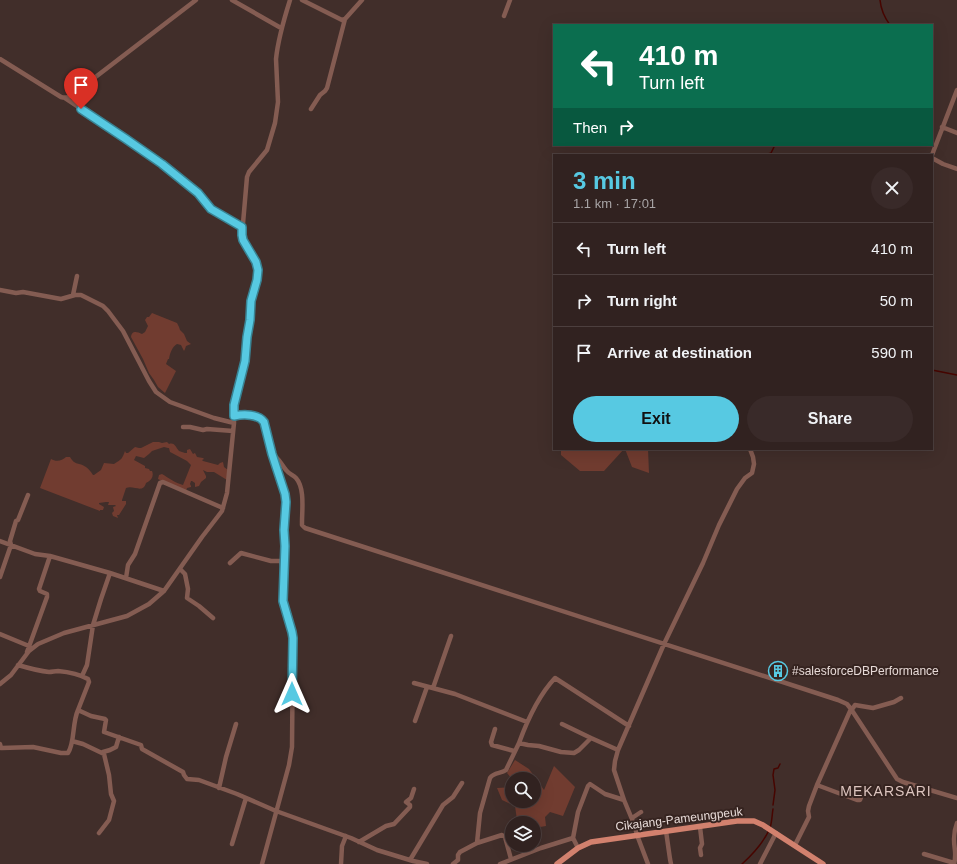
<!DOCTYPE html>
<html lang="en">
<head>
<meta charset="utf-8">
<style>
  :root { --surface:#312220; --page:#392a29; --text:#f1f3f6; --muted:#a8a4a5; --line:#4c3f3e; --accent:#57c9e2 }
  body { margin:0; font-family:Arial,sans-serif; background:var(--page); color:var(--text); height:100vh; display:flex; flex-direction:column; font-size:15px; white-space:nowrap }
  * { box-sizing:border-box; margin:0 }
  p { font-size:13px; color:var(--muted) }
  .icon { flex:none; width:22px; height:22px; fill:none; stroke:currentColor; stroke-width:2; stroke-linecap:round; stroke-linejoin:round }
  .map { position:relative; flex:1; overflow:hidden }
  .panel { position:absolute; left:553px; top:154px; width:380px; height:296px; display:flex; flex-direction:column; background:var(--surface); border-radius:0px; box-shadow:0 4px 16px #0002,0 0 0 1px var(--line) }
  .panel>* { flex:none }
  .hud { position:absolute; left:553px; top:24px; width:380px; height:122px; border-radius:0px; box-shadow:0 4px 16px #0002,0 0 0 1px var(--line); background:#0b6e4f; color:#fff; overflow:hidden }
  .fabs { position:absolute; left:505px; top:772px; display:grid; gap:8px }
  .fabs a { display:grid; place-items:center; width:36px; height:36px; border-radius:50%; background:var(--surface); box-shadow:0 4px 16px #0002,0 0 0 1px var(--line); font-size:20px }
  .pin { position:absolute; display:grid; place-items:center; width:34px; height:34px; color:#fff; margin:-41px -17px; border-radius:50% 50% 50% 0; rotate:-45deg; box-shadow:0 0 4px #0007 }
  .pin .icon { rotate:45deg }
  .me { position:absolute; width:44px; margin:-22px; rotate:0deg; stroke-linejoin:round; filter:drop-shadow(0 0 3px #0008) }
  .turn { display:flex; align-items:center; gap:14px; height:84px; padding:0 20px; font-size:18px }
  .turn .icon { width:52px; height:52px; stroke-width:2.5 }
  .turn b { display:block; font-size:28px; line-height:34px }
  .then { display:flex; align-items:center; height:38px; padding:0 20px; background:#0003; gap:8px; font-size:15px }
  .round { display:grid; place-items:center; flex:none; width:42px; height:42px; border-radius:21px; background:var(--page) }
  .overview { display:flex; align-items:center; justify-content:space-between; height:68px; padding:0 20px }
  h1 { font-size:24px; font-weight:800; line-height:30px; color:var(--accent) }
  .button { display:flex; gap:8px; margin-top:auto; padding:8px 20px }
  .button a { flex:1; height:46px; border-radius:24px; background:var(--accent); color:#111; font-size:16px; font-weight:800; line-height:46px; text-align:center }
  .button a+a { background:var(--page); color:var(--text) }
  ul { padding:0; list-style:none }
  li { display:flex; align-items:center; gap:12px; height:52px; padding:0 20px; border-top:1px solid var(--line) }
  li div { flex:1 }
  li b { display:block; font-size:15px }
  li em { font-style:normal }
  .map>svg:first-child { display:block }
  .green { fill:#713c30 }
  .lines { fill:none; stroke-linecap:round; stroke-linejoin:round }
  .stream { stroke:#470500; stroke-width:1.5 }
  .minor { stroke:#845c52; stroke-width:4.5 }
  .major { stroke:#d2816e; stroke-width:5.5 }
  .route-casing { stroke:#398393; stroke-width:10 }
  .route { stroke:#57c9e2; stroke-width:7 }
  .labels { text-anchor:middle; stroke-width:4; stroke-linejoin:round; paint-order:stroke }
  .poi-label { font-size:12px; fill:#e6d9d6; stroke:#362420; text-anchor:start }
  .street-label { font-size:12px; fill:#e6d9d6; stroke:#362420 }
  .quarter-label { font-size:14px; letter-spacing:1px; fill:#ddc5bf; stroke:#362420 }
</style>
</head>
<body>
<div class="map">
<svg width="957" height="864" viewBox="0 0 957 864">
  <rect width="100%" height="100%" fill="#412e2a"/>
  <path class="green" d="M152 313 177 323 179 327 180 330 184 334 187 341 191 344 186 346 185 349 184 351 181 345 177 344C172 347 170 353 169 359H168L166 364 176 371 165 393 158 387 154 380 149 373 143 359 131 337C132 330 137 332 142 334L145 332 148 326 145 320 147 317H149Z
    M153 442H159L162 443 167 442 169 444C175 442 176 448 179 451L185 453H187V450L190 449 193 454 195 453 197 457 203 458 204 459 202 460 203 461 218 465 220 463 223 462 224 467 228 470 227 480 214 472H207L203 470 206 476V478L201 482 199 486 195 487V483L192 481H191L190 484 191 486V487L187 488 186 491 160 480 158 479 159 475 162 474C169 478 175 483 183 485L191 465 187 461 172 453 170 452 169 448H168L164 447 152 451 149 454 144 458 136 456 134 460 145 466V468L149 469 150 471H152C154 476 152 480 146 483 143 494 134 485 126 488L122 500V501H126V504L119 515H117L118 518 113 516 112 513 114 511 113 507 116 506 115 505H108L109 502H106L99 503V504L104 507 103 510H100V511L40 488 51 459C56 462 62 461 66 457H70C75 466 79 462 86 467 89 469 91 472 93 475H94L101 470 104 463 114 464C122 459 122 459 125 451L126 453H128L135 447 139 448H141Z
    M561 449H624L604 471H580L561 455Z
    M625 449H648L649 473 632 467Z
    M515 760 529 769 544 790 554 766 575 787 563 816 550 812 545 817 546 826 534 828V823H520L517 820 515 806 502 800 497 788 512 787V801H534V779H512L507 773Z"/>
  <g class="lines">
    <path class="stream" d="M880 0C881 10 884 17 890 25
      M765 155 771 153 775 145
      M932 370 957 375
      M773 805 775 790 773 775 774 769 778 768 780 764
      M742 864C753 854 764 842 770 828 772 822 772 815 773 809"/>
    <path class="minor" d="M232 0 281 28
      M302 0 342 20 345 19 362 0
      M504 16 510 0
      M0 59 61 97C67 99 71 96 76 92L196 0
      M65 98 127 139 162 164 198 193 211 209 242 227
      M311 109 320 95 325 91 327 88 345 19
      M942 127 957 133
      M932 155 957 90
      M932 158 943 164 957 169
      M0 290 16 293 23 292 61 299 75 295H81L103 306 108 311 123 331 149 381 156 392 170 402 214 418 234 423
      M73 295 77 276
      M234 416C244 414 257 414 264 422L272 454 285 494 286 502 284 530 285 546 283 601 292 632 293 638 292 747 289 765 262 864
      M183 427H190L203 430 207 429 233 431
      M272 454C279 458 281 464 286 470 289 474 293 475 296 478 305 488 302 510 302 522V525L305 528 838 700 847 704 851 709 897 779 903 782 957 798
      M0 541 35 554 50 556 110 573 164 591
      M230 563 241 553 271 561H281L283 570
      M180 569 185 574 188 589 187 598 199 606 213 618
      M0 577 11 545 10 541 16 521 18 520 28 495
      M126 578 128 565 135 554 160 483 163 482 223 508
      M0 634 29 646
      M27 652 47 597V594L40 591 39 589 50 556
      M18 665C28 668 38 671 49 672 52 672 55 671 58 671 69 672 79 674 88 679L89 682 78 710 91 716 105 719 106 720 104 732 141 745 142 749 183 772 184 775 187 779 199 780 237 794 276 811 351 838 377 850 413 861 427 864
      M82 676 87 665 93 625 101 599 110 573
      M414 683 455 694 527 722
      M0 684 11 675 29 651 38 644 64 633 127 616 149 604 164 591 202 537 222 511 227 493 234 423V405L244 367 247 337 250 320 251 301 258 275V270L256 262 243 240 242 235 247 177 249 172 267 150 275 123 278 102 276 59C278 39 284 19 290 0
      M433 688 451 636
      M415 721 427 687
      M562 724 591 738
      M495 729 491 742 492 745 514 751
      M72 741 83 744 104 754 109 775 111 794 114 801 109 820 99 833
      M0 744 1 748H2L33 747 61 753H68C75 743 72 723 78 710
      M618 750 591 738 579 750 574 753 561 752 539 746 528 745 519 743C527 721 539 695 555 678L629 726
      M103 752 110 750 116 747 119 737
      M817 785 857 800H860L862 795
      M219 788 226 757 236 724
      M632 818 641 812
      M700 827 702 844 700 848 701 855
      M666 831 670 859 671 864
      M359 842 386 826 394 824 410 807V805L406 802 411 798 414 789
      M477 843 502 835 505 837 511 859
      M232 844 246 798
      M795 845 809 817 808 811 809 806 817 785 851 709 853 708 855 705 873 708 894 702 901 698
      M578 848 573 838 578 812 588 786 590 784 605 794 624 800
      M924 854 954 863
      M410 860 443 805 453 797 462 783
      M341 864 342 846 346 836
      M453 864 458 860V855L460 852 477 843 480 813 490 778C494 772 501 774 506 770L519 743
      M500 864 541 848 573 838
      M648 864 637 835 634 824 624 800 614 770 615 761 618 750 664 644 703 563 719 525 737 489 745 478 752 473 754 464 753 457 750 449
      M760 864 776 833
      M954 864C957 853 954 850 954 839 954 833 955 828 957 823"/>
    <path class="major" d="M557 864 578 848 591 842 737 821H754L763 825 823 864"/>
  </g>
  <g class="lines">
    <defs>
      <path id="route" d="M81 109 126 139 162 164 198 193 211 209 242 227V235L243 240 256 262 258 270 257 280 251 301 250 320 247 337 245 361 234 405V416C244 414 258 414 264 422L272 454 285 494 286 502 284 530 285 546 283 601 292 632 293 638 292 694"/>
    </defs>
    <use href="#route" class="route-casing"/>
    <use href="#route" class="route"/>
  </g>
  <defs>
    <symbol id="building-ring" viewBox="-11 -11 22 22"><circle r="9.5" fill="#362420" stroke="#57c9e2" stroke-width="1.5"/><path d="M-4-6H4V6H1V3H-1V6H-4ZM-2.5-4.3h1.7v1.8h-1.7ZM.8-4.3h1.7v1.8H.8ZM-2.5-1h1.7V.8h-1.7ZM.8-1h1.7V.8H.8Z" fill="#57c9e2"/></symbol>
  </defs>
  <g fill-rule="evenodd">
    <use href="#building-ring" x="767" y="660" width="22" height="22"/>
  </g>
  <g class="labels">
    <g class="poi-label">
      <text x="792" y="675">#salesforceDBPerformance</text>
    </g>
    <g class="street-label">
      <text transform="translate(679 819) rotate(-7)" y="4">Cikajang-Pameungpeuk</text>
    </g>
    <g class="quarter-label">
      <text x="886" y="796">MEKARSARI</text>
    </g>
  </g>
</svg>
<div class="fabs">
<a><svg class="icon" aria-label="search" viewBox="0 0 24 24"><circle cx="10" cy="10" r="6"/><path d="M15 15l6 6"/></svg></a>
<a><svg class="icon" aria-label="layers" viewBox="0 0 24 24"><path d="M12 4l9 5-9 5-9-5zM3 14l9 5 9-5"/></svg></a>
</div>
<div class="pin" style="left:81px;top:109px;background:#d93025"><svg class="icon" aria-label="arrive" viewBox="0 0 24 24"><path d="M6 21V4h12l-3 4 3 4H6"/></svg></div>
<svg class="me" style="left:292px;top:694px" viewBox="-20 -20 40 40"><path d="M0-17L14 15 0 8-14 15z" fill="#57c9e2" stroke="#fff" stroke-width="4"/></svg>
<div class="hud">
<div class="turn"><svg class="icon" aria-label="left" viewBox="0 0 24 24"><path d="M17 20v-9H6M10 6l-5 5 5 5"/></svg><div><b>410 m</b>Turn left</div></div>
<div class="then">Then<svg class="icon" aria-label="right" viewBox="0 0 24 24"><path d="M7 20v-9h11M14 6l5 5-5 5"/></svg></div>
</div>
<section class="panel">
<div class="overview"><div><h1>3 min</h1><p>1.1 km · 17:01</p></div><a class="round"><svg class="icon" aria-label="close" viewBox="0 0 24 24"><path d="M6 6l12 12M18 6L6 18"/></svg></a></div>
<ul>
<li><svg class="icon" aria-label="left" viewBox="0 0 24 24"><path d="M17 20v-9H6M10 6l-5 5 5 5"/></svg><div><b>Turn left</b></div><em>410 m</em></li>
<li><svg class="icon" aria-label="right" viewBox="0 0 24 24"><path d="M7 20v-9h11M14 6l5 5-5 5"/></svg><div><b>Turn right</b></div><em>50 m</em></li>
<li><svg class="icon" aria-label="arrive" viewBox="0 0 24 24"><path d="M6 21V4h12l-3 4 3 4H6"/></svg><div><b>Arrive at destination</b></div><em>590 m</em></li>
</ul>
<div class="button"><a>Exit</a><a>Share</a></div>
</section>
</div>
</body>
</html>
